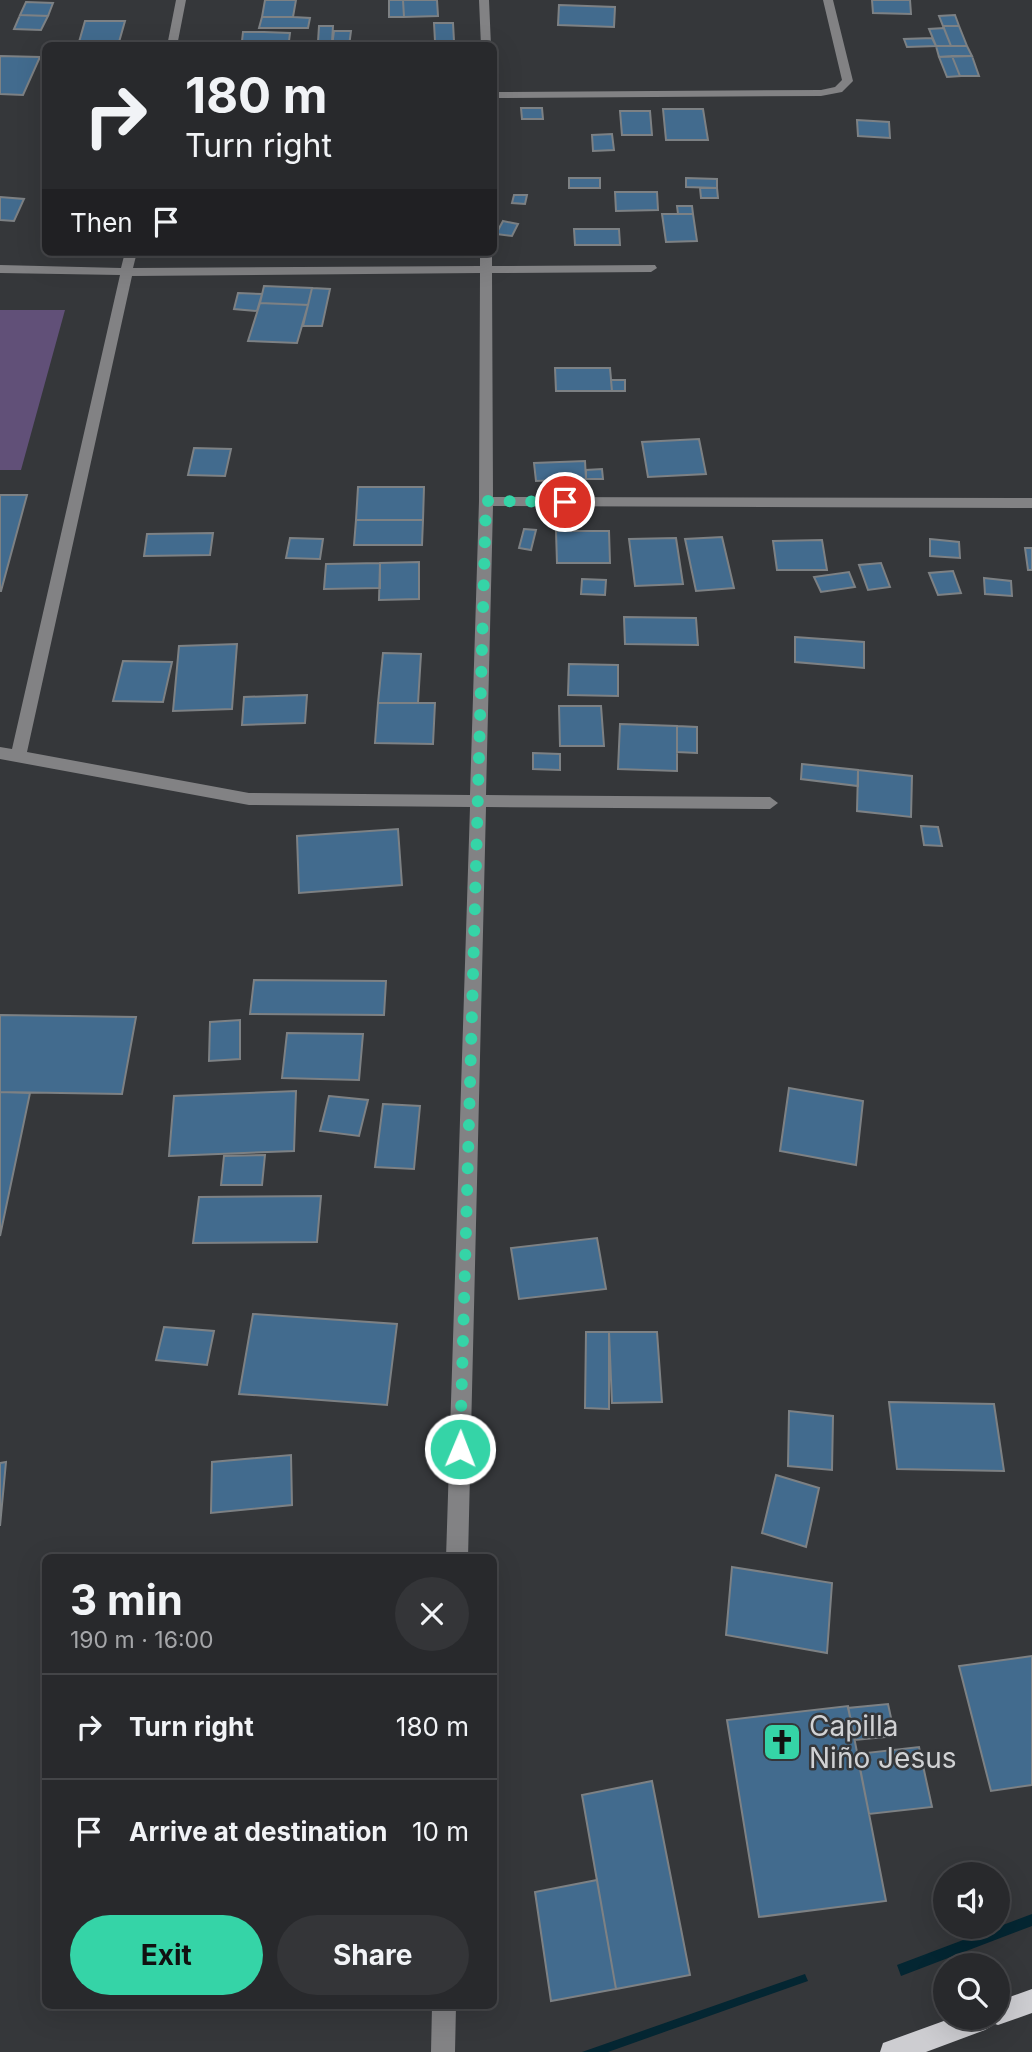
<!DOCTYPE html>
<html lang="en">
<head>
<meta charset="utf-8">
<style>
  :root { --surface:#28292c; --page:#343538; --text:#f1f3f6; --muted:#a5a6a9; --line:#444548; --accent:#35d4a7 }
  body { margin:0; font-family:Inter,sans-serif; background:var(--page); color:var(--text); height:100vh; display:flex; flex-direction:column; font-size:26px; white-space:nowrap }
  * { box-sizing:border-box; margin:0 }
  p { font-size:23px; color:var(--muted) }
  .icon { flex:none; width:38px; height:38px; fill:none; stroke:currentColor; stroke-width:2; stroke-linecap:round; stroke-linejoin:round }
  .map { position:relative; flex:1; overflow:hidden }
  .drawer { position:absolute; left:42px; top:1554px; width:455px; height:455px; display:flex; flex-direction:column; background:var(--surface); border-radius:10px; box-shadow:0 7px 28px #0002,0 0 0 2px var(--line) }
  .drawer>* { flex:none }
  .top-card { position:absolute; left:42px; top:42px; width:455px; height:214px; border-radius:10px; box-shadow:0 7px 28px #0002,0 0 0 2px var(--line); background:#28292c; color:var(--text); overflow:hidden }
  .controls { position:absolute; left:933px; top:1862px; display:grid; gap:14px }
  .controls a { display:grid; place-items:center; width:77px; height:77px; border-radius:50%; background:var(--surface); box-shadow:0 7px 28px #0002,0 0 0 2px var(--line); font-size:35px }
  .pin { position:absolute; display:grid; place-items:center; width:60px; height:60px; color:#fff; margin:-30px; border:4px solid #fff; border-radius:50%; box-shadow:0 2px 7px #0007 }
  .me { position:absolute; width:77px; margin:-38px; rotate:1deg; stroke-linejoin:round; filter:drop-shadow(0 0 5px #0008) }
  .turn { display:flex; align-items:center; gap:24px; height:147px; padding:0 28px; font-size:32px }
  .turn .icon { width:91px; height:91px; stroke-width:2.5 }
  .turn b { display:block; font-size:49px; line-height:60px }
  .then { display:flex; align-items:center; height:66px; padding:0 28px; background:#0003; gap:14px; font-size:26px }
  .round { display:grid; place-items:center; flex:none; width:74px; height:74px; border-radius:37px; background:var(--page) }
  .overview { display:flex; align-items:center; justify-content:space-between; height:119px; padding:0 28px }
  h1 { font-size:42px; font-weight:700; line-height:52px }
  .cta { display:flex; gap:14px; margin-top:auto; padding:14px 28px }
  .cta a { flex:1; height:80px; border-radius:42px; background:var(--accent); color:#111; font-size:28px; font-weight:700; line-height:80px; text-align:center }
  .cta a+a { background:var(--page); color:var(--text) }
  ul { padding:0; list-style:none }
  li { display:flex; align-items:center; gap:21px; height:105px; padding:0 28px; border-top:2px solid var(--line) }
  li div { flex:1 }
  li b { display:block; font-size:26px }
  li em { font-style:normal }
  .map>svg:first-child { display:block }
  .green { fill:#615078 }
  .water { fill:#042632 }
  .building { fill:#426b8e; stroke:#7d8184; stroke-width:2 }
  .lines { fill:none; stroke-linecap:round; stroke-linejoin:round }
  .minor { fill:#828284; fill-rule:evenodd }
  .major { fill:#cdcdd1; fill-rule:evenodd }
  .route { stroke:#35d4a7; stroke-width:12; stroke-dasharray:0 21.6 }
  .labels { text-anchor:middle; stroke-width:5; stroke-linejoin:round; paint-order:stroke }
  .near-poi-label { font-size:28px; fill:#d1d2d4; stroke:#35373a; text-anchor:start }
</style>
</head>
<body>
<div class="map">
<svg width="1032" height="2052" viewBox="0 0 1032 2052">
  <rect width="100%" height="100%" fill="#35373a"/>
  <path class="green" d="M0 310H65L21 470H0Z"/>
  <path class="water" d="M1032 1914V1926L901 1976 897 1965Z
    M805 1974 808 1981 608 2052H582Z"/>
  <path class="building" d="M265 0H296L293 17H262Z
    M389 0H403L404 17H389Z
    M403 0H437L438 16 404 17Z
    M872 0H910L911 14 873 13Z
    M26 2 53 3 48 16 20 15Z
    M559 5 615 7 614 27 558 25Z
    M20 15 48 16 41 30 14 29Z
    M955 15 959 26H943L939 16Z
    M262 17H293L310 18 308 28H259Z
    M85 21H125L119 42H79Z
    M434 23H453L454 41H435Z
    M319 26H333L332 42H318Z
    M943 26H959L967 46H951Z
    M944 28 951 46H936L929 29Z
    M334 31H351L349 46H332Z
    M243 32H264L290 33 289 41H242Z
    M932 38 936 46 907 47 904 39Z
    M936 46H967L972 56 939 57Z
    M0 56 40 57 23 95 0 94Z
    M952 56H972L979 76H960Z
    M952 56 960 76 947 77 939 57Z
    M521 108H542L543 119H522Z
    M663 109H703L708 140H666Z
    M620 111H650L652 135H622Z
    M857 120 889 122 890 138 858 136Z
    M612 134 614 150 593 151 592 135Z
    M569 178H600V188H569Z
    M686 178 717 179V188L686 187Z
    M700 188H717L718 198H701Z
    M615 192H657L658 210 616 211Z
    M514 195H527L525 204 512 203Z
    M0 197 24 199 14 221 0 220Z
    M677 206H692L693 214H678Z
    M662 214H693L697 241 666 242Z
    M503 221 518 224 512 236 496 234Z
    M574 229H619L620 245H575Z
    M264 286 312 288 308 305 260 303Z
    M312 288 330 289 322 326H303Z
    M238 293 262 294 257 311 234 309Z
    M260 303 308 305 297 343 248 341Z
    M555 368H610L612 391H556Z
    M611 380H625V391H612Z
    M699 439 706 474 648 477 642 442Z
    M194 448 231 449 225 476 188 475Z
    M585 461 586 479 536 481 534 463Z
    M602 469 603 479H586V470Z
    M358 487H424L423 520H356Z
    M0 495H27L1 591H0Z
    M356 520H423L422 545H354Z
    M524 529 536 530 531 550 519 548Z
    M556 531H609L610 563H557Z
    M213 533 210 555 144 556 147 534Z
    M722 537 734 588 696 591 685 539Z
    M290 538 323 539 320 559 286 558Z
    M676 538 683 584 635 586 629 539Z
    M930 539 959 542 960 558 930 556Z
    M822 540 827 570H777L773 541Z
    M1025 548H1032V570H1028Z
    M419 562V599L379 600 380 563Z
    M380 563V588L324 589 326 564Z
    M881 563 890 587 868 590 859 565Z
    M953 571 961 593 938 595 929 573Z
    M849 572 855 587 821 592 814 577Z
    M984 578 1011 581 1012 596 985 594Z
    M582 579 606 580 605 595 581 594Z
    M624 617 696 618 698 645 625 644Z
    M795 637 864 642V668L795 662Z
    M237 644 232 709 173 711 179 646Z
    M383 653 421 654 418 703H378Z
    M123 661 172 662 163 702 113 701Z
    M569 664 618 665V696L568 695Z
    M307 695 305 723 242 725 244 697Z
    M378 703H435L433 744 375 743Z
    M559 706H601L604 746H560Z
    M620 724 677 726V771L618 769Z
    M677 726 697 727V753L677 752Z
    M533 753 560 754V770L533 769Z
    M802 764 858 770V786L801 779Z
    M858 770 912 776 911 817 857 811Z
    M921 826 938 827 942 846 924 845Z
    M398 829 402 885 299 893 297 836Z
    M254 980 386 981 384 1015 250 1014Z
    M0 1015 136 1017 122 1094 0 1092Z
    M240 1020V1059L209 1061 210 1022Z
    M287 1033 363 1034 359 1080 282 1078Z
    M789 1088 863 1101 856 1165 780 1151Z
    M296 1091 294 1151 169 1156 174 1096Z
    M0 1092 30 1093 0 1236Z
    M329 1096 368 1100 359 1136 320 1131Z
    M383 1104 420 1106 414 1169 375 1167Z
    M265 1155 262 1185H221L224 1156Z
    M321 1196 317 1242 193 1243 199 1197Z
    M597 1238 606 1289 519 1299 511 1248Z
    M253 1314 397 1324 387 1405 239 1394Z
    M164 1327 214 1331 207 1365 156 1360Z
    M586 1332H609V1409L585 1408Z
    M609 1332H657L662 1402 612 1403Z
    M889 1402 994 1404 1004 1471 897 1469Z
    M789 1411 833 1416 832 1470 788 1466Z
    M291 1455 292 1505 211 1513 212 1462Z
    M6 1462 0 1526V1463Z
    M776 1475 819 1488 806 1547 762 1533Z
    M732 1567 832 1583 827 1653 726 1635Z
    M1032 1656V1785L991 1791 959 1666Z
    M888 1704 895 1736 855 1740 848 1708Z
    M848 1706 886 1901 759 1917 727 1720Z
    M919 1747 932 1807 869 1814 857 1754Z
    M652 1781 690 1975 616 1989 582 1795Z
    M597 1880 616 1989 551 2001 535 1892Z"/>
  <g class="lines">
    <path class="minor" d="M176 0H186L177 46H167Z
      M479 0H489L491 46H481Z
      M823 0H833L853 81 842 92 821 96 494 98V92L821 90 835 87 842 80Z
      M125 252H137L133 268 480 266V252H492V266L655 265 657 268 651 272 492 273 493 497 1032 498V508L493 506 486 795 770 797 778 803 770 809 486 807 468 1558H446L470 807 249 805 0 759V747L12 749 120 275 0 273V265L121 268ZM480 273 479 501 470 795 249 793 27 752 132 276Z
      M432 2006H456L455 2052H431Z"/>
    <path class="major" d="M1032 1989V2013L998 2025 995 2024 985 2030 926 2052H880L883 2043 952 2018H998V2001Z"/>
  </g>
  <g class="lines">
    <path class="route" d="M460 1449 486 501 565 502"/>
  </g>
  <defs>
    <symbol id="church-square" viewBox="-11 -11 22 22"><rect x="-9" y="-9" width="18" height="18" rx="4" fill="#35d4a7" stroke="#35373a"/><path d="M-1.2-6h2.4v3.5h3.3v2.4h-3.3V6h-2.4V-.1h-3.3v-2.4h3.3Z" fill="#111"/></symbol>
  </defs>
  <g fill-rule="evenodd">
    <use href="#church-square" x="760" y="1720" width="44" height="44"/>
  </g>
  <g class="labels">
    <g class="near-poi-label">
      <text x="809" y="1736">Capilla<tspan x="809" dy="32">Niño Jesus</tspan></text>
    </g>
  </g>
</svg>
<div class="controls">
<a><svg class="icon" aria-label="sound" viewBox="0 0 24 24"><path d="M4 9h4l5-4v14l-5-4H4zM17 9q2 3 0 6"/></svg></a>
<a><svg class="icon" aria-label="search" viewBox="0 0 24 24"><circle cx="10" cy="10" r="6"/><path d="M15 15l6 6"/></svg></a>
</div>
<div class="pin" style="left:565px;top:502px;background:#d93025"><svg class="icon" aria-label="arrive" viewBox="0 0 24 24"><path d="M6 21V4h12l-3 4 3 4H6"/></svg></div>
<svg class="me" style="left:460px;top:1449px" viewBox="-20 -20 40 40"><circle r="17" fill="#35d4a7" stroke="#fff" stroke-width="3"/><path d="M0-11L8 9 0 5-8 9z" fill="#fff"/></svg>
<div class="top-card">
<div class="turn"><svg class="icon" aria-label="right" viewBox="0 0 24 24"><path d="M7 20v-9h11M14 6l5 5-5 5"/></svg><div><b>180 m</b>Turn right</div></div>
<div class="then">Then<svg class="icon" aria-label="arrive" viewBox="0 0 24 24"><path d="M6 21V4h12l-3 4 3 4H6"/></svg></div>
</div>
<section class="drawer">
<div class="overview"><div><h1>3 min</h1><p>190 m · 16:00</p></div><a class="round"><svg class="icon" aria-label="close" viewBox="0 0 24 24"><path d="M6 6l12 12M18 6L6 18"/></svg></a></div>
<ul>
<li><svg class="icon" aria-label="right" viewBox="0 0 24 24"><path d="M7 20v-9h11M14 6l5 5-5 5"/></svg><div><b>Turn right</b></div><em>180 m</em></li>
<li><svg class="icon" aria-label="arrive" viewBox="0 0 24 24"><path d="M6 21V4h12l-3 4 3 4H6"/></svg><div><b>Arrive at destination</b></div><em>10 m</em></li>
</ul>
<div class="cta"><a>Exit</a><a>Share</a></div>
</section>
</div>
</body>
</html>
